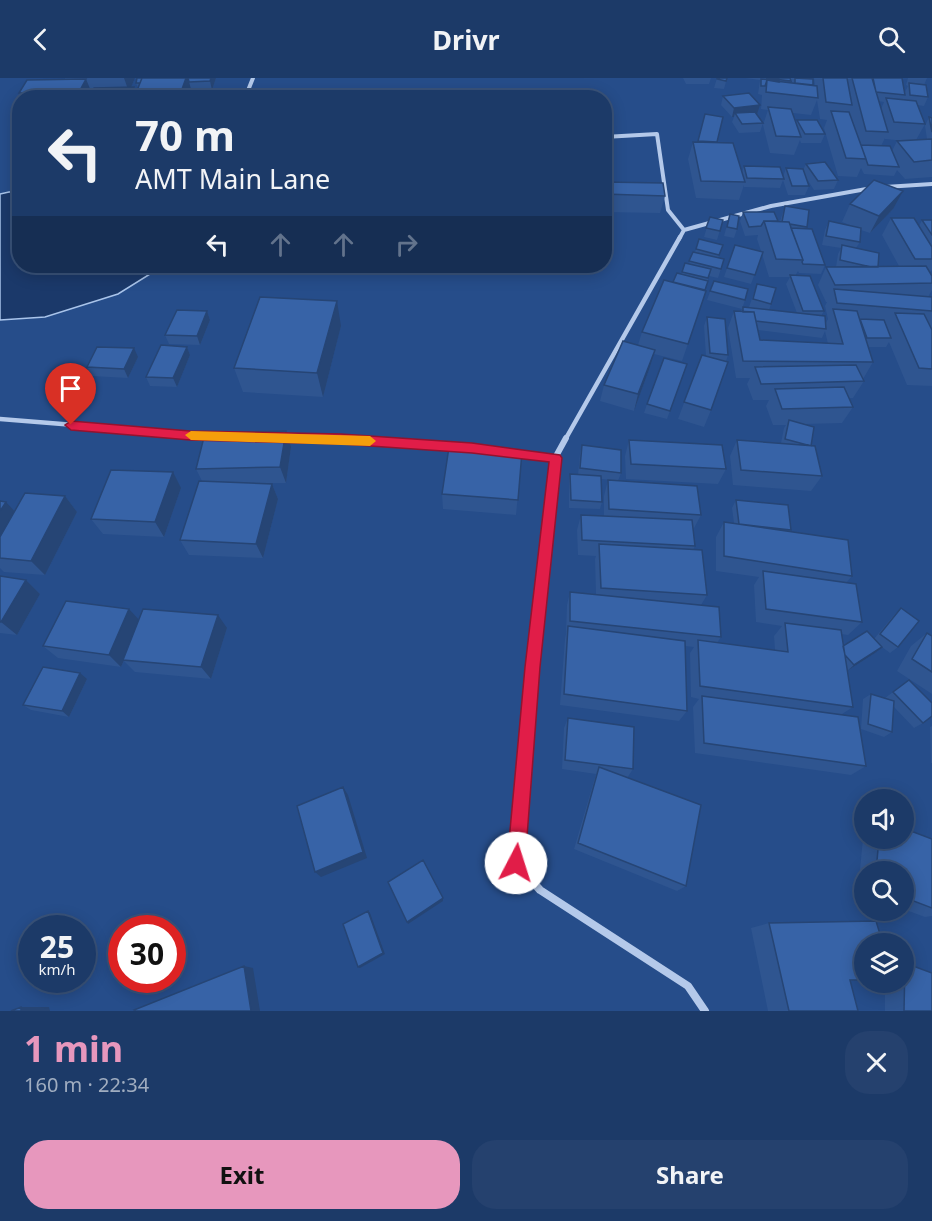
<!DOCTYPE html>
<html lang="en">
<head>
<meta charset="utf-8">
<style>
  :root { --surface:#1c3a68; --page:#25416e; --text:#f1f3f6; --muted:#a0adc0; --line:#3a547c; --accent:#e797bd }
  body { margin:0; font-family:"Noto Sans",sans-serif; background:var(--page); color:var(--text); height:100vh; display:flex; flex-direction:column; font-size:22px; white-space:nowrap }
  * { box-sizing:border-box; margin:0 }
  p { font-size:20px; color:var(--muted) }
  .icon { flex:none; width:33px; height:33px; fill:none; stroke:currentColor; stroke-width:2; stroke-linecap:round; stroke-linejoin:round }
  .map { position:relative; height:933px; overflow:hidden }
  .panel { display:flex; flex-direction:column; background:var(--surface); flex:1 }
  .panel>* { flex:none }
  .top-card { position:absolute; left:12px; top:12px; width:600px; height:183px; border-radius:24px; box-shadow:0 3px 15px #0003,0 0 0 2px var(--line); background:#1c3a68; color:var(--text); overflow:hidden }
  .buttons { position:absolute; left:854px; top:711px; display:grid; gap:12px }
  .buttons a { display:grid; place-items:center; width:60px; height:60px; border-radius:50%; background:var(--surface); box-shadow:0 3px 15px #0003,0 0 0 2px var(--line); font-size:30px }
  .speed { position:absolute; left:18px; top:837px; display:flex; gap:12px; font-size:30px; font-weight:700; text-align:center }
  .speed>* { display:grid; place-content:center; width:78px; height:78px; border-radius:50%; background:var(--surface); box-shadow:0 3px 15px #0003,0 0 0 2px var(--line); line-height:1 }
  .speed small { font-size:15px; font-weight:400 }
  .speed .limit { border:9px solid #d22; background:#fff; color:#111 }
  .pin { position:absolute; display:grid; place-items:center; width:51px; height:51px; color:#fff; margin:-62px -26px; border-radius:50% 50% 50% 0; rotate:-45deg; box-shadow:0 0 6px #0007 }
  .pin .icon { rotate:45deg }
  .me { position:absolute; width:66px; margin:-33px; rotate:5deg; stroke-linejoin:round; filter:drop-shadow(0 0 4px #0008) }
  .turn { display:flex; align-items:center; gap:21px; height:126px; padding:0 24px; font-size:27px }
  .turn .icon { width:78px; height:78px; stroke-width:2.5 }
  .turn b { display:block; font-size:42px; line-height:51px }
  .lanes { display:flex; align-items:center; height:57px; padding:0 24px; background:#0003; justify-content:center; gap:30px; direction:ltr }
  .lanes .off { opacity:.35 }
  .round { display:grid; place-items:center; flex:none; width:63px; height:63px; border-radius:24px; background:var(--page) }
  .summary { display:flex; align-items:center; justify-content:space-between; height:102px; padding:0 24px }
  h1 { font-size:36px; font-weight:700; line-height:45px; color:var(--accent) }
  .primary-button { display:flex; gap:12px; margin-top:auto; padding:12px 24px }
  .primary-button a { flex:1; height:69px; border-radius:24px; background:var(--accent); color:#111; font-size:24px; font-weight:700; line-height:69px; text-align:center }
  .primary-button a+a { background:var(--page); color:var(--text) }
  header { display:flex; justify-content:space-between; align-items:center; height:78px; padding:0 24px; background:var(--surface); font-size:27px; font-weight:700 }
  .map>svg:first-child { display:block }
  .water { fill:#1b396a; stroke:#a9c4ea; stroke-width:1.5 }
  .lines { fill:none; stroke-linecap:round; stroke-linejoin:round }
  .minor-far3 { stroke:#b4c9ea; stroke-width:4 }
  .minor-far2 { stroke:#b4c9ea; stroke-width:4.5 }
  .minor-far1 { stroke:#b4c9ea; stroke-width:6 }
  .minor { stroke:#b4c9ea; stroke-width:8 }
  .wall { fill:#2f5590; fill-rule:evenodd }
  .shaded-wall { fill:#264575 }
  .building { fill:#3763a7; stroke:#264575; stroke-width:1.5 }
  .route { fill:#e11d48; stroke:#92132f; stroke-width:1.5 }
  .slow { fill:#f59e0b }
</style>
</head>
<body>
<header><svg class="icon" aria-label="back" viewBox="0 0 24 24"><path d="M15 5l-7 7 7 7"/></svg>Drivr<svg class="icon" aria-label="search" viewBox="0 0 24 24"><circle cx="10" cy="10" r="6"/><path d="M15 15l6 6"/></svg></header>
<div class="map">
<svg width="932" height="933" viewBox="0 0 932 933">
  <rect width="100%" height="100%" fill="#264d8a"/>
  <path class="water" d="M9 114H19L20 188H163L118 216 45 239 0 242V116Z"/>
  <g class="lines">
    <path class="minor-far3" d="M245 20 253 0
      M604 59 657 56 668 132 684 152
      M885 109 932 106
      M679 161 684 152 771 128 872 110"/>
    <path class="minor-far2" d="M0 341 211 358
      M281 359 350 362
      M565 362 680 159"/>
    <path class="minor-far1" d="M316 360 480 371
      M514 375 555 380
      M531 615 555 380 566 360"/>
    <path class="minor" d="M531 613 516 785 540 812 688 908 705 933"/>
  </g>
  <path class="wall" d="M65 0H135L131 9H134L136 15 138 10 136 5 137 0H216L212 12H191L192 15 191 20H137V18L136 20H21L19 15 65 1Z
    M683 0H711L709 6H686Z
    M717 0H727L724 11 714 10Z
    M745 0H809L813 7 815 8 814 0H902L905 14 908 8 906 7 908 0H927L924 7 928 19 924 28 917 27 925 46 916 62 927 61 925 48 929 39 932 40V99L905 101 897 92 894 98 864 96 861 90 857 99 838 98 824 50 827 42 820 41 817 22 811 37 793 35 796 45 797 42 825 56 821 65H801L800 62 794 77 770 75 763 47 768 32 761 31 762 17 758 16 760 2ZM878 23 884 24 881 31ZM885 60V61L906 63H897L892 73 881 68Z
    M723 18 757 36 763 45 760 54 739 55 732 44 734 39H732L721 27Z
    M693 64H717L742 94 744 88 783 99 786 90 803 92 806 86 838 102 834 111 814 112 807 101 809 108 805 117H788L783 102 780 110 744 109V107L739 122 696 120 688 81Z
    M604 104 665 118 660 135 604 134Z
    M850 126 893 131 870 155 861 152 860 164 856 170 878 189 899 188 882 157 891 140 919 148 922 142H932V192L930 194 932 198V212L928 219H932V308L907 307 889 264 886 269H868L873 284 863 301 864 303 853 320H849L853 329 842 345 805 346 811 368 822 398 811 413 733 407 730 378 737 362 781 365 784 350 786 347H773L766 328 769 322H753L747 306 750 300H736L728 250 734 233H741L743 229H749L757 206 771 226 769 232 797 235 786 206 790 199H769L762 176 751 206 724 199 735 167 761 173 757 161 758 157 745 158 740 143 743 134 780 144 782 137 785 128 807 149 806 150 825 187 821 196 799 195 798 193 795 198 824 233 821 238 826 245 828 241 825 228 827 224H826L818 207 826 189H836L838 176 841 170 822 167 825 152 829 143 850 147 842 144ZM758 252 822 260 825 253 828 266 760 262Z
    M730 136 737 151 734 160 724 158Z
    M710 139 723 142 717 162 704 159Z
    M699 161 723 167 718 180 724 181 718 200 709 198 705 212 706 213 682 283 654 276 650 289 634 333 600 323 604 307 638 267 642 254 673 204 681 196 685 185 689 186 693 174H695Z
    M714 203 745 222 742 231 707 222Z
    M207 233 210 242 200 267 169 266 165 257Z
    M707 239 728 277 711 332 704 349 678 341 702 277 706 278 704 248Z
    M341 248 323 319 243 314 234 290Z
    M187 269 190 277 177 309 150 308 146 299Z
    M138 279 128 300 92 298 87 289Z
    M687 286 667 341 644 335 647 326Z
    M629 362 726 391 718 406 626 401 625 378Z
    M582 367 621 395 618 403 701 437 693 452 695 468 693 472 707 517 701 527 721 559 717 565 775 572 774 558 782 548 756 544 754 507 759 499 716 493V459L724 444 734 445 732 430 736 422 791 452V453L852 498 846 505 862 544 848 557 841 556 843 568 874 561 894 537 901 530 898 569 890 575 882 569 875 575 847 593 853 629 842 636 866 688 851 697 695 675 693 629 699 621 691 619 690 575 694 569 685 568 687 633 679 643 560 627 565 561 566 556 567 527 570 514 596 516 595 481 596 478 578 477 577 452 581 437 604 438V418L608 402H611L601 401 602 424 600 431 569 430V404L570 396 578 397 580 375Z
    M291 369 286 405H260L272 406 278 421 263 480 189 477 180 462 202 403 196 391Z
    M522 374 516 437 443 431 442 416Z
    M181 410 164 459 103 456 91 441Z
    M65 418 77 434 45 497 4 494 0 490V423L15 433Z
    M0 498 26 502 40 516 17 557 0 555Z
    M139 542 227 550 211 601 135 594 124 583 121 589 58 580 43 568Z
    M927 555 932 558V616L897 593 911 568Z
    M87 601 69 639 31 632 23 627Z
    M909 602 923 645 914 650 894 629 892 654 884 659 861 651 863 621 871 616 885 620Z
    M568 640 633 691 627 700 686 808 677 813 574 771 596 696 562 691 564 650Z
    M932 648V685H931L930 649Z
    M864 750V760L932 761V838L925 839 903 831V794H864V815L858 812Z
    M769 845 864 866V902L850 903 858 933H768L751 850Z
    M903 885H905L932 933H885V904H903Z"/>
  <path class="shaded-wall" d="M124 0H135L129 14Z
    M186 0H188L192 15 191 20H183L181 14Z
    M211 0H216L212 12 210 3Z
    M86 1 93 18 92 20H81L79 14Z
    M134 9 136 15V20H129Z
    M760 27 757 36 735 35 734 39H732L734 30Z
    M903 113 893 131 870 155 879 138Z
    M337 223 341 248 323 319 317 295Z
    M207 233 210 242 200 267 197 258Z
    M187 269 190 277 177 309 173 300Z
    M134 270 138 279 128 300 124 291Z
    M655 272 650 289 634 333 638 316Z
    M286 353 291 369 286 405 280 389Z
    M173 394 181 410 164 459 155 444Z
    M272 406 278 421 263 480 256 466Z
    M65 418 77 434 45 497 31 483Z
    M6 424 20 439 0 473V433Z
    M26 502 40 516 17 557 1 544Z
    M129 531 141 544 121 589 109 577Z
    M218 537 227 550 211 601 201 589Z
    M882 569 875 575 847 593 854 587Z
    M80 595 87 601 69 639 62 633Z
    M343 709 348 717 367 780 321 799 315 794Z
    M443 820V823L408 846 407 844Z
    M368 833 370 835 385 876 360 890 358 889Z
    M244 888 253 890 260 933H251Z
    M21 929H49L50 933H21Z"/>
  <path class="building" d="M137 0H142L140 5H136Z
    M142 0H186L181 14 136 15Z
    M188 0H211L210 3 189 4Z
    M717 0H727L726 3 717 1Z
    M766 0H790L791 3Z
    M795 0 813 1V7L795 5Z
    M823 0H847L852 27 826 24Z
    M852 0H872L888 54 866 53Z
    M873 0H902L905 17 876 14Z
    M86 1 79 14 19 15 27 2Z
    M761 1 779 3V4L767 2 765 8H761Z
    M767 2 817 8 818 20 766 14Z
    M909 5 926 7 928 19 910 17Z
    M134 9 129 20H90L94 10Z
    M749 15 760 27 734 30 723 18Z
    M886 20 916 23 925 46 894 44Z
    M768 29 791 31 801 59 776 58Z
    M831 33 849 34 866 81 846 80Z
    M755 34 763 45 742 46 735 35Z
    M705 36 723 39 717 64 698 63Z
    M929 39 932 40V54Z
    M797 42H817L825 56H805Z
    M932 61V82L914 84 897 63Z
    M693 64 733 65 745 104 701 103Z
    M861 67 890 68 899 89 868 87Z
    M825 84 838 102 818 103 806 86Z
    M744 88 780 89 784 101 747 100Z
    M786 90 803 91 809 108H792Z
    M874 102 903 113 879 138 850 126Z
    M604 104 663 105 665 118 604 116Z
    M785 128 809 132 807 149 790 146 789 144H782Z
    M743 134H774L778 143H764L761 148 749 149Z
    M730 136 739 138 737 151 727 149Z
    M710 139 723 142 720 153 706 150Z
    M891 140H914L932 169V181H915Z
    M922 142H932V157Z
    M764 143 789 144 803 182 776 181Z
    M829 143 861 150 860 164 826 158Z
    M791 150 812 151 825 187 803 186 802 184 803 182Z
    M699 161 723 167 719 177 696 171Z
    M735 167 763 174 755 197 727 190Z
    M842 167 879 175 878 189H871L840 182Z
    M693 174 724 181 721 191 689 183Z
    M685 185 711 191 708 200 682 194Z
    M926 188 932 198V205L835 207 826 189Z
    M677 195 708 203 705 212 673 204Z
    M790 197 810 198 824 233H803Z
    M664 202 706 213 688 266 642 254Z
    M714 203 748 211 745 222 710 213Z
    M757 206 776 210 771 226 753 221Z
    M834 211 932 219V233L837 225Z
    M260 219 337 223 317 295 234 290Z
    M743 229 825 238 826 251 756 243 754 234H743Z
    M833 231 857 233 873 284 743 283 734 233 754 234 760 262 843 266Z
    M177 232 207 233 197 258 165 257Z
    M895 235 924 236 932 252V291L919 290Z
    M707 239 725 241 728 277 710 275Z
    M860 241 884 242 891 260H867Z
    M623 263 655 272 638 316 604 307Z
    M161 267 187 269 173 300 146 299Z
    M97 269 134 270 124 291 87 289Z
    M702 277 728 284 711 332 684 324Z
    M664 280 687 286 670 333 647 326Z
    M856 287 864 303 761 306 755 289Z
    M844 309 853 329 782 331 775 311Z
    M789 342 814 349 811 368 785 361Z
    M286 353 280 389 196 391 205 355Z
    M629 362 722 367 726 391 631 386Z
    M737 362 815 368 822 398 741 392Z
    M582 367 621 372V395L580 390Z
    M449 369 522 374 518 422 442 416Z
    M111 392 173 394 155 444 91 441Z
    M570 396 601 398 602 424 571 422Z
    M608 402 697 408 701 437 609 431Z
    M199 403 272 406 256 466 180 462Z
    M25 415 65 418 31 483 0 480V459Z
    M736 422 788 427 791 452 739 446Z
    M0 423 6 424 0 433Z
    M581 437 692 442 695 468 582 462Z
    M724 444 848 462 852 498 724 478Z
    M599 466 702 472 707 517 601 510Z
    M763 493 856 506 862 544 766 531Z
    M0 498 26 502 1 544H0Z
    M570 514 719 529 721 559 570 543Z
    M66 523 129 531 109 577 43 568Z
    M901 530 919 543 898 569 880 556Z
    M143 531 218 537 201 589 123 582Z
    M785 545 841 552 853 629 700 608 698 562 788 574Z
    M568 548 685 563 687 633 564 616Z
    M867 553 882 569 854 587 845 577 843 568Z
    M927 555 932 558V594L912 581Z
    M43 589 80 595 62 633 23 627Z
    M909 602 932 625V638L923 645 893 614Z
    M871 616 894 623 892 654 868 646Z
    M702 618 858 639 866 688 704 665Z
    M568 640 634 649 633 691 565 682Z
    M599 689 701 727 686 808 578 765Z
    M343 709 363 774 315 794 297 728Z
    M903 750 932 761V830L903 819V794H876L879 760H903Z
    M423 782 443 820 407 844 388 804Z
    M368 833 383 875 358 889 343 846Z
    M876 843 883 866H864V902H850L858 933H789L769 845Z
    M905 885 932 895V933H904Z
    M244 888 251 933H135L134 932Z
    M21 929V933H11Z"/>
  <path class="route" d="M71 343 190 353 341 356 472 365 560 377 562 380 540 589 525 785 522 792 516 794 510 792 507 785 525 589 549 384 472 375 341 366 190 362 71 352 65 347Z"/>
  <path class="slow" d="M191 353 370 358 376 363 370 368 191 362 185 357Z"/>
</svg>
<div class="buttons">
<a><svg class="icon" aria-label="sound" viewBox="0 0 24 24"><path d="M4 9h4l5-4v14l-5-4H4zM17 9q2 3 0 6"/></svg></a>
<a><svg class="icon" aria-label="search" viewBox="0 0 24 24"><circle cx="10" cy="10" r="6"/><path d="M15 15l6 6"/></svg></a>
<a><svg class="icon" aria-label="layers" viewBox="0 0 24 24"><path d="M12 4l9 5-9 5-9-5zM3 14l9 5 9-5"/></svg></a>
</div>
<div class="speed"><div>25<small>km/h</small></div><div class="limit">30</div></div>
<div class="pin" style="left:71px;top:347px;background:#d93025"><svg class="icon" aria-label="arrive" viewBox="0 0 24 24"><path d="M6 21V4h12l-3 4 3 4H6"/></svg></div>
<svg class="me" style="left:516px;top:785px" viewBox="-20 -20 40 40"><circle r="19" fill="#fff"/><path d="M0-13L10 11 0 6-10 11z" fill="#e11d48"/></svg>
<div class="top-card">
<div class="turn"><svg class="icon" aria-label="left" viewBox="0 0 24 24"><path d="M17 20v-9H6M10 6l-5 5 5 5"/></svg><div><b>70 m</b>AMT Main Lane</div></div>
<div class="lanes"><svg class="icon" aria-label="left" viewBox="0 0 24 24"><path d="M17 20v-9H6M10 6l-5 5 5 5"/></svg><svg class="icon off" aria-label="ahead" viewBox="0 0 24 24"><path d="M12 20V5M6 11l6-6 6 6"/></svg><svg class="icon off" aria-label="ahead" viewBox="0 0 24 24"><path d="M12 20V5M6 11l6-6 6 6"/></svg><svg class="icon off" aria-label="right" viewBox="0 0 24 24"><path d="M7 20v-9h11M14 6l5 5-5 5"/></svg></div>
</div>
</div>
<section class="panel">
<div class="summary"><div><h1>1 min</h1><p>160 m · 22:34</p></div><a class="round"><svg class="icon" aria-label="close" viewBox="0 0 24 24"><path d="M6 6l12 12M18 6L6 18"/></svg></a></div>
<div class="primary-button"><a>Exit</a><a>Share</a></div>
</section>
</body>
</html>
